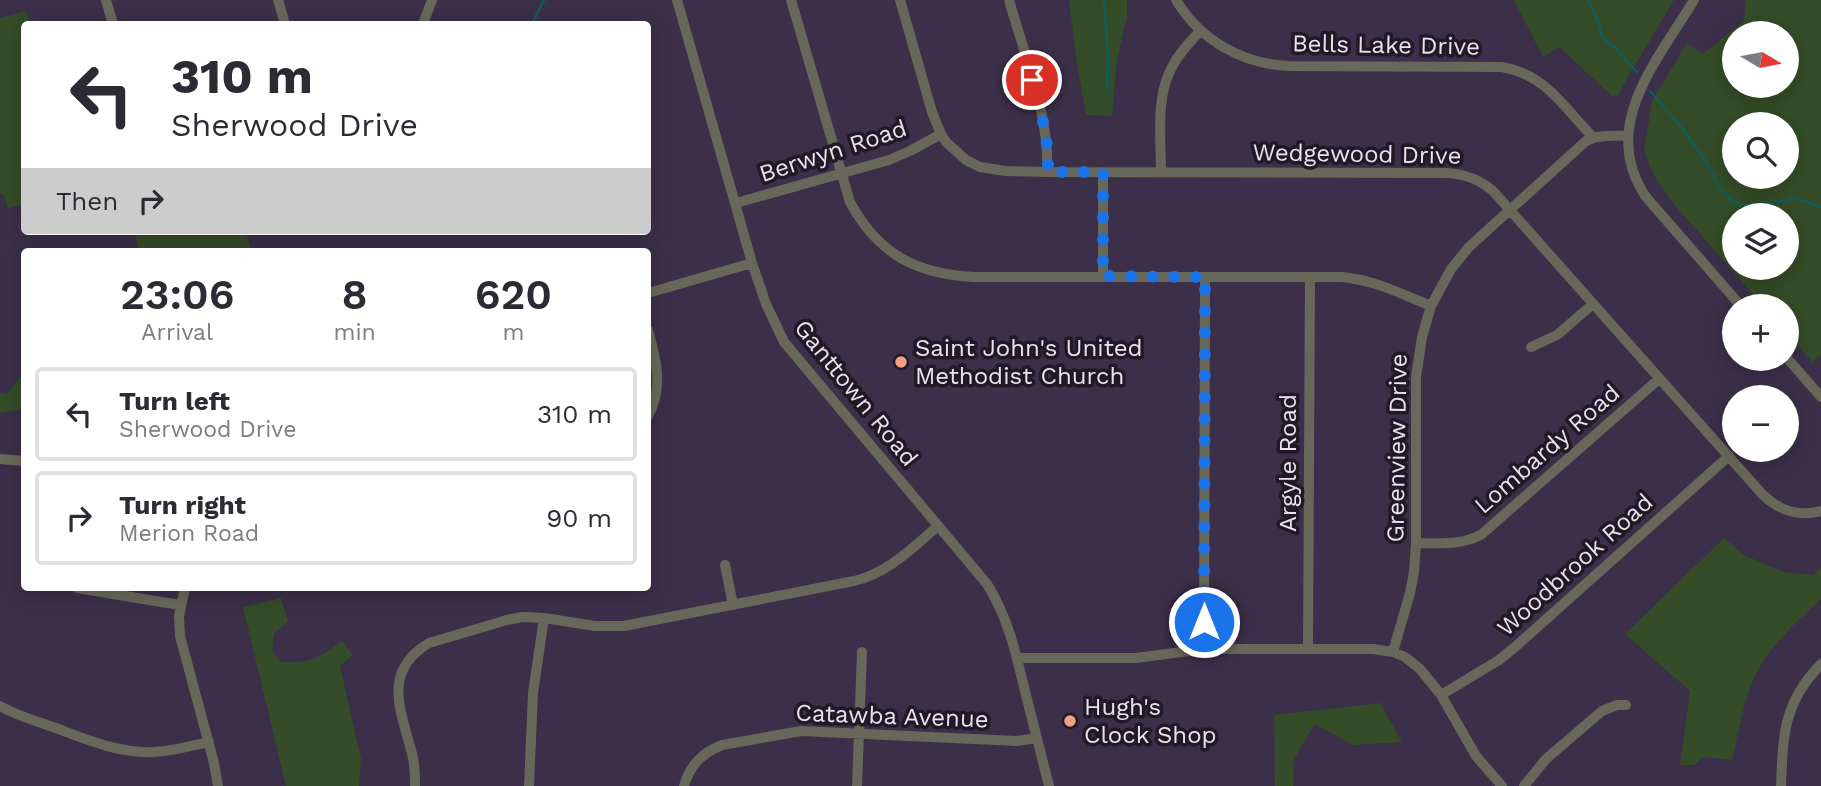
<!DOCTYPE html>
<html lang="en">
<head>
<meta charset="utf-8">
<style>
  :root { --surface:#fff; --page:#f7f7f7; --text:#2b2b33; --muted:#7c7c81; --line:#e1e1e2 }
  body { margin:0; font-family:"Work Sans",sans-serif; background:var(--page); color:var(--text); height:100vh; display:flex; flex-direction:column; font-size:26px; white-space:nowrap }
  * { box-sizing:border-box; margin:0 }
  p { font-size:23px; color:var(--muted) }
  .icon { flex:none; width:38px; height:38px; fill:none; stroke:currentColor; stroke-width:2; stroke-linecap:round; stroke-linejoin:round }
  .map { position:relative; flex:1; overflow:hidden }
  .drawer { position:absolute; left:21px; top:248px; width:630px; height:343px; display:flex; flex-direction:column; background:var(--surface); border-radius:7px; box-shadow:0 4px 18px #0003 }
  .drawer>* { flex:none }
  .banner { position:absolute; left:21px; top:21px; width:630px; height:214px; border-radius:7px; box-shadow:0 4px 18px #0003; background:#fff; color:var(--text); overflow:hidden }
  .needle { width:46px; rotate:100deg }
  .controls { position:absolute; left:1722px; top:21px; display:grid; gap:14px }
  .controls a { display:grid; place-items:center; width:77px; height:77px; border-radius:50%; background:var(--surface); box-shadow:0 4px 18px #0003; font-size:35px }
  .pin { position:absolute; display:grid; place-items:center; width:60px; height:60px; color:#fff; margin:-30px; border:4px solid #fff; border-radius:50%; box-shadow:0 2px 7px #0007 }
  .me { position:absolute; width:77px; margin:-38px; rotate:0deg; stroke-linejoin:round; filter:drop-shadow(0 0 5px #0008) }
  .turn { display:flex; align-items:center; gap:24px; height:147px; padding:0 35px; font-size:32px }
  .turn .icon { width:91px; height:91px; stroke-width:2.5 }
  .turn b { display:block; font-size:49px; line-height:60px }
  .then { display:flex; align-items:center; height:66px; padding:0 35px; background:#0003; gap:14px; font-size:26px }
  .eta { display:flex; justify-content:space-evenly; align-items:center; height:119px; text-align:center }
  .eta b { font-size:42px; font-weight:600; line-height:49px }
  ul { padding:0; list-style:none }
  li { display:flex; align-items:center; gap:21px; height:94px; margin:0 14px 10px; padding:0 21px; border:4px solid var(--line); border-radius:7px }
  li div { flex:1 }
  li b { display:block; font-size:26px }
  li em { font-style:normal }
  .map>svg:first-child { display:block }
  .green { fill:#344c27; fill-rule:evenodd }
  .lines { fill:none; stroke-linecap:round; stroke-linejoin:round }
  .stream { stroke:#0f5d5f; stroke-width:2.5 }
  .minor { stroke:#68685a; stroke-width:10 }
  .route { stroke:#1a73e8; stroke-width:12; stroke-dasharray:0 21.6 }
  .poi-dot { fill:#f2a081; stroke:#201a26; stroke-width:2.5 }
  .labels { text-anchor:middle; stroke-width:7; stroke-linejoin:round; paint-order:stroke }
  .street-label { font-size:24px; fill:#e8e1f2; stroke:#201a26 }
  .poi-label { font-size:24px; fill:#e8e1f2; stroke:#201a26; text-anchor:start }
</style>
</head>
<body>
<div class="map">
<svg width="1821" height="786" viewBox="0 0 1821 786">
  <rect width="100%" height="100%" fill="#3b2f49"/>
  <path class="green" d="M1069 0H1127V17L1117 59 1112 116 1086 115 1077 64Z
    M1514 0H1674L1622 87 1619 95 1612 96 1559 47 1543 57Z
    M1746 0H1821V355L1812 362 1787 333V306H1763L1673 203 1653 174 1644 150 1652 101 1687 43 1703 54 1744 21ZM1734 33H1787V86H1734ZM1734 124H1787V177H1734ZM1734 215H1787V268H1734Z
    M26 11 30 24H24V204L8 208 3 194H0V18Z
    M134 231H246L251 252H140Z
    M24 375V409L0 413V393L7 394 19 378Z
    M1724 538 1744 555 1784 572 1813 575 1821 568V599C1797 621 1771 645 1756 674 1743 700 1739 732 1732 760L1703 757 1694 765H1680L1690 691 1625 634Z
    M281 598 288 621 274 634 272 651 281 662C312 663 317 659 342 641L353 655 340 666 361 759 359 786H286L243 607Z
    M1380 703 1402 742 1353 745 1315 724 1294 759 1293 786H1275L1274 715Z"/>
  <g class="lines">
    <path class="stream" d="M1104 0 1108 55 1107 90
      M1588 0 1598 21 1602 37 1615 48 1637 72
      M532 24 544 0
      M1650 91 1682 128 1707 163 1720 189 1733 202 1744 205H1759L1797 198 1821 207"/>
    <path class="minor" d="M106 0 113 24
      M278 0 285 24
      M677 0 752 263 766 304 784 342 987 584C1008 617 1016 654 1025 691 1033 723 1041 754 1049 786
      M791 0 850 202C878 254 916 274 974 277H1342C1374 280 1402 294 1431 306
      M900 0 932 112 941 134 946 142 966 160 980 167 1005 171 1047 172 1446 173C1465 174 1479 179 1493 191L1763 495C1780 511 1798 517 1821 511
      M1009 0C1024 54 1050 116 1047 172
      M1176 0C1200 40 1242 64 1289 66L1502 67C1547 75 1563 107 1593 137
      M1694 0C1658 60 1598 126 1646 197L1741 306
      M423 24 432 0
      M1161 172C1161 137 1155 96 1173 65 1180 52 1190 42 1200 31
      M736 203 889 160 910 151 941 134
      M1103 276V172
      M648 293 752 263
      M648 330C656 360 664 387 648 416
      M1531 347 1557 335 1593 304
      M1787 358 1821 397
      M0 459 24 461
      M1416 543C1439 543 1462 546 1482 534L1659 379
      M725 565 733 605
      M77 588 180 605
      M185 588 179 616 180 636 214 763 218 786
      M1204 649 1205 277
      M1308 649 1310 277
      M1393 652 1410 593 1414 572 1416 543V377L1422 337 1431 306 1451 269 1469 247 1586 141C1599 134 1614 136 1628 136
      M1017 658H1136L1204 649H1373L1393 652 1405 657 1420 669 1441 695 1476 756 1502 786
      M1441 695 1499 660 1515 647 1729 456
      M0 706C17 716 37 721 56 728 88 740 120 754 155 752 173 751 191 746 209 742
      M415 786C415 777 415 767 413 758 403 714 379 673 429 643L507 620 522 617 544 618 595 626H624L854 581C888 573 912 548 938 526
      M529 786 533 693 544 618
      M684 786C690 765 702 753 722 745L801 731 1017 741 1037 738
      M857 786 862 652
      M1524 786 1546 759 1602 711 1617 705H1626
      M1781 786C1783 735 1783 703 1821 664"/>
  </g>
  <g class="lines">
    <path class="route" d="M1032 80C1041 111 1049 140 1048 172H1103V276L1205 277 1204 622"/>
  </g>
  <g class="poi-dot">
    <circle cx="901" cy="362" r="7"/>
    <circle cx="1070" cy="721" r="7"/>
  </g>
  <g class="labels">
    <g class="street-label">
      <text transform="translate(1386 45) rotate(1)" y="8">Bells Lake Drive</text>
      <text transform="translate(833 151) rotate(-18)" y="8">Berwyn Road</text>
      <text transform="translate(1357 154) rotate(1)" y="8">Wedgewood Drive</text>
      <text transform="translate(856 393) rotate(51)" y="8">Ganttown Road</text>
      <text transform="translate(1397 448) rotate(-89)" y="8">Greenview Drive</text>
      <text transform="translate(1547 449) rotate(-41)" y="8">Lombardy Road</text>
      <text transform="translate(1288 463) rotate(-90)" y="8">Argyle Road</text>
      <text transform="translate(1575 565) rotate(-42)" y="8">Woodbrook Road</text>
      <text transform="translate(892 716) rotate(2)" y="8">Catawba Avenue</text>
    </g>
    <g class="poi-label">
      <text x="915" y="356">Saint John's United<tspan x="915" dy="28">Methodist Church</tspan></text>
      <text x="1084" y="715">Hugh's<tspan x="1084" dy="28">Clock Shop</tspan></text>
    </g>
  </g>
</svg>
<div class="controls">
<a><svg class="needle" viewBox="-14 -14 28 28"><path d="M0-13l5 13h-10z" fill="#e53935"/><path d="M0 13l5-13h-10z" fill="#7c7c81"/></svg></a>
<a><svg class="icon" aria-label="search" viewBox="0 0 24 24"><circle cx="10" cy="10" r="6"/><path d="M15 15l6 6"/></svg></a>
<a><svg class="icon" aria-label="layers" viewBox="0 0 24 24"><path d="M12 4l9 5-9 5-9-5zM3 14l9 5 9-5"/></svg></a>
<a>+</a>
<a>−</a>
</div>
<div class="pin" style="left:1032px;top:80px;background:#d93025"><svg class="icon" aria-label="arrive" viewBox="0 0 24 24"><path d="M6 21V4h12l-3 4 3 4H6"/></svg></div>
<svg class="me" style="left:1204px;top:622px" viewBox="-20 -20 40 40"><circle r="17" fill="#1a73e8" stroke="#fff" stroke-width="3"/><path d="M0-11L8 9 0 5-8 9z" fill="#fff"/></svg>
<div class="banner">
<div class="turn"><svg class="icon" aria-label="left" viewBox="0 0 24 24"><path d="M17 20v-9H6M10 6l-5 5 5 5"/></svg><div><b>310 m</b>Sherwood Drive</div></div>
<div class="then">Then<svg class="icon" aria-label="right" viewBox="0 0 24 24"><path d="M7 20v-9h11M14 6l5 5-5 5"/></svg></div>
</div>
<section class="drawer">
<div class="eta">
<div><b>23:06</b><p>Arrival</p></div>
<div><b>8</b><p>min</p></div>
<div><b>620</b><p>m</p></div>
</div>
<ul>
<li><svg class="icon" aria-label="left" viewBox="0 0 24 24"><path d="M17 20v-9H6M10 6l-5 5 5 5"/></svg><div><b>Turn left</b><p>Sherwood Drive</p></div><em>310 m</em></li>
<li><svg class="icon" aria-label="right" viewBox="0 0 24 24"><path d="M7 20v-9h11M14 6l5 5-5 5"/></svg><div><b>Turn right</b><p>Merion Road</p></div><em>90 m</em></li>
</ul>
</section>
</div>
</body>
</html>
